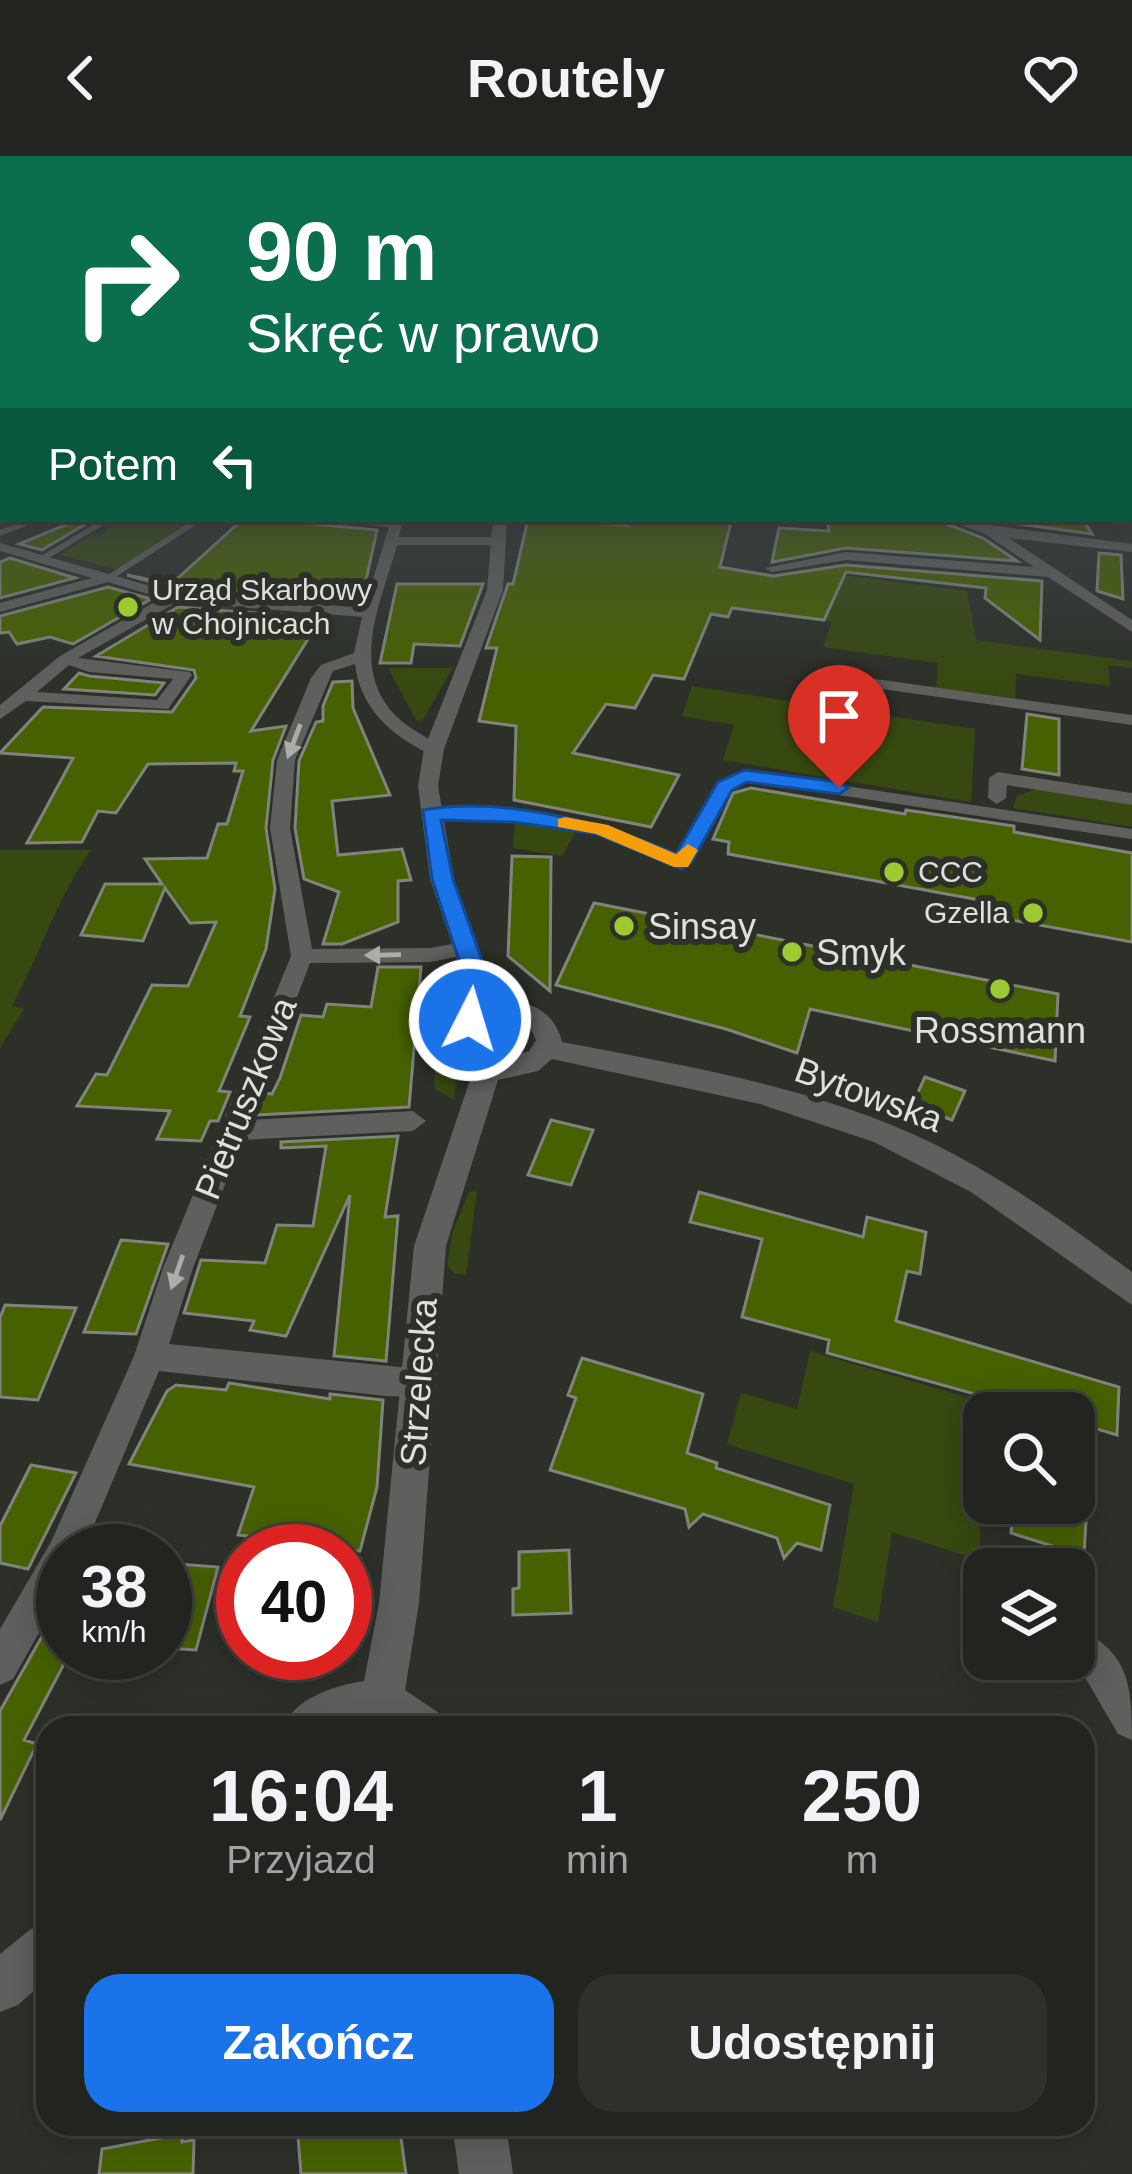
<!DOCTYPE html>
<html lang="pl">
<head>
<meta charset="utf-8">
<style>
  :root { --surface:#22241f; --page:#2e302c; --text:#f1f3f6; --muted:#a2a4a4; --line:#3f413d; --accent:#1a73e8 }
  body { margin:0; font-family:Arial,sans-serif; background:var(--page); color:var(--text); height:100vh; display:flex; flex-direction:column; font-size:45px; white-space:nowrap }
  * { box-sizing:border-box; margin:0 }
  p { font-size:39px; color:var(--muted) }
  .icon { flex:none; width:66px; height:66px; fill:none; stroke:currentColor; stroke-width:2; stroke-linecap:round; stroke-linejoin:round }
  .map { position:relative; flex:1; overflow:hidden }
  .panel { position:absolute; left:36px; top:1560px; width:1059px; height:420px; display:flex; flex-direction:column; background:var(--surface); border-radius:36px; box-shadow:0 6px 30px #0003,0 0 0 3px var(--line) }
  .panel>* { flex:none }
  .banner { position:absolute; left:0px; top:0px; width:1134px; height:366px; box-shadow:0 6px 30px #0003,0 0 0 3px var(--line); background:#0b6e4f; color:#fff; overflow:hidden }
  .buttons { position:absolute; left:963px; top:1236px; display:grid; gap:24px }
  .buttons a { display:grid; place-items:center; width:132px; height:132px; border-radius:24px; background:var(--surface); box-shadow:0 6px 30px #0003,0 0 0 3px var(--line); font-size:60px }
  .speed { position:absolute; left:36px; top:1368px; display:flex; gap:24px; font-size:60px; font-weight:700; text-align:center }
  .speed>* { display:grid; place-content:center; width:156px; height:156px; border-radius:50%; background:var(--surface); box-shadow:0 6px 30px #0003,0 0 0 3px var(--line); line-height:1 }
  .speed small { font-size:30px; font-weight:400 }
  .speed .limit { border:18px solid #d22; background:#fff; color:#111 }
  .pin { position:absolute; display:grid; place-items:center; width:102px; height:102px; color:#fff; margin:-123px -51px; border-radius:50% 50% 50% 0; rotate:-45deg; box-shadow:0 0 12px #0007 }
  .pin .icon { rotate:45deg }
  .me { position:absolute; width:132px; margin:-66px; rotate:5deg; stroke-linejoin:round; filter:drop-shadow(0 0 9px #0008) }
  .turn { display:flex; align-items:center; gap:42px; height:252px; padding:0 48px; font-size:54px }
  .turn .icon { width:156px; height:156px; stroke-width:2.5 }
  .turn b { display:block; font-size:84px; line-height:102px }
  .then { display:flex; align-items:center; height:114px; padding:0 48px; background:#0003; gap:24px; font-size:45px }
  .eta { display:flex; justify-content:space-evenly; align-items:center; height:204px; text-align:center }
  .eta b { font-size:72px; font-weight:600; line-height:84px }
  .button { display:flex; gap:24px; margin-top:auto; padding:24px 48px }
  .button a { flex:1; height:138px; border-radius:36px; background:var(--accent); color:#fff; font-size:48px; font-weight:600; line-height:138px; text-align:center }
  .button a+a { background:var(--page); color:var(--text) }
  header { display:flex; justify-content:space-between; align-items:center; height:156px; padding:0 48px; background:var(--surface); font-size:54px; font-weight:600 }
  .map>svg:first-child { display:block }
  .green { fill:#374811 }
  .building { fill:#476100; stroke:#81847d; stroke-width:3 }
  .lines { fill:none; stroke-linecap:round; stroke-linejoin:round }
  .service { stroke:#5f605d; stroke-width:10 }
  .pedestrian { fill:#5f605d; fill-rule:evenodd }
  .minor { fill:#5f605d; fill-rule:evenodd }
  .tertiary { fill:#5f605d; fill-rule:evenodd }
  .secondary { fill:#7a7c77; fill-rule:evenodd }
  .oneway { fill:#abada9 }
  .route { fill:#1a73e8; stroke:#114b97; stroke-width:3 }
  .slow { fill:#f59e0b }
  .poi-dot { fill:#9dca30; stroke:#2d3029; stroke-width:4.5 }
  .labels { text-anchor:middle; stroke-width:12; stroke-linejoin:round; paint-order:stroke }
  .far-poi-label { font-size:30px; fill:#dee0db; stroke:#2d3029; text-anchor:start }
  .poi-label { font-size:36px; fill:#dee0db; stroke:#2d3029; text-anchor:start }
  .street-label { font-size:36px; fill:#dee0db; stroke:#2d3029 }
</style>
</head>
<body>
<header><svg class="icon" aria-label="back" viewBox="0 0 24 24"><path d="M15 5l-7 7 7 7"/></svg>Routely<svg class="icon" aria-label="heart" viewBox="0 0 24 24"><path d="M12 20l-8-8c-3-5 5-10 8-4 3-6 11-1 8 4z"/></svg></header>
<div class="map">
<svg width="1132" height="2018" viewBox="0 0 1132 2018">
  <rect width="100%" height="100%" fill="#2d3029"/>
  <path class="green" d="M119 363H197L120 414 60 399 92 379 100 380Z
    M841 419 967 435 976 484 1132 505V512L1108 509 1110 530 1016 518 1015 542 936 532 938 507 823 491 832 466 824 464Z
    M388 512H453L422 565 416 564Z
    M839 527 860 529 856 555 975 573 971 646 723 604 734 569 682 560 692 530 833 552Z
    M1036 633 1132 648V671L1013 652 1017 640Z
    M515 667 576 675 562 700 513 692Z
    M0 694H91C58 740 39 800 12 850L24 853 0 892Z
    M455 831 459 851 440 891 456 923 454 944 435 933V838Z
    M477 1035 466 1119 455 1118 447 1109 453 1075 469 1036Z
    M810 1195 993 1249V1257H984L979 1404 892 1376 878 1466 833 1451 854 1328 727 1288 741 1237 797 1253Z"/>
  <path class="building" d="M80 363H94L42 394 19 388Z
    M243 363H300L304 367 377 374 361 447 176 433 127 419 161 426 178 422Z
    M528 363 628 369 630 363 731 366 720 411 773 420 846 409 1042 425 1040 484 985 442 986 432 846 416 824 464 732 452 728 461 711 458 684 523 653 519 635 552 606 548 573 597 679 619 651 671 514 644 516 570 479 565 497 492H486L508 428H513Z
    M827 363 944 367 983 382 1017 405 846 392 772 406 779 372 829 375Z
    M990 363H1083L1092 378 990 364Z
    M1099 397 1121 399 1123 443 1097 435Z
    M10 402 75 422 0 442V406Z
    M397 428H483L460 490 414 488 411 507H380Z
    M108 431 151 443 73 488 50 481 17 488 9 476 0 477V460Z
    M178 451 321 462 251 575 286 570 273 604 266 672 275 733 266 793 240 860 250 861 219 935 230 936 218 965H210L201 985 157 983 170 955 77 950 96 918 107 919 152 829 188 830 216 766 190 767 165 732 143 785 81 779 105 728H162L145 703 207 702 218 668H227L243 615H234L236 607 148 608 116 657 98 655 82 686 27 687 73 602 0 597 43 551 172 556 196 522 194 514 96 500Z
    M79 517 89 520 164 527 155 539 64 533Z
    M352 525 353 552 390 639 332 645 338 699 402 693 411 724 398 725V766L342 788H323L339 736 304 723 295 672 299 605 316 566 323 565V550L333 526Z
    M1027 558 1059 563V619L1022 613Z
    M751 632 905 658 906 654 1014 670V676L1132 697V786L1006 763 1007 749 728 698 729 686 713 683 733 637Z
    M512 700 551 701 550 835 508 800Z
    M594 747 1058 838 1055 905 810 853 797 897 726 873 556 829Z
    M378 811H421L409 951 257 959 265 937 272 938 280 922 301 859 323 861 327 848 371 851Z
    M925 921 965 935 952 964 912 949Z
    M551 964 593 974 571 1029 528 1019Z
    M398 980 385 1061 398 1060 386 1205 334 1200 350 1039 286 1180 250 1174 254 1165 184 1157 201 1104 265 1107 277 1069 313 1070 326 990 281 992V986Z
    M699 1036 863 1081 867 1061 926 1076 920 1118 907 1115 896 1165 1119 1231 1117 1279 1074 1266V1257H1043L827 1197 829 1184 742 1161 762 1083 690 1066Z
    M121 1084 168 1088 136 1178 84 1176Z
    M5 1149 76 1152 38 1244 0 1241V1162Z
    M582 1202 703 1238 687 1297 717 1307 716 1312 830 1349 821 1394 797 1387 784 1402 777 1382 703 1358 689 1371 685 1353 550 1314 576 1242 568 1239Z
    M229 1227 330 1243V1238L383 1244 377 1331 360 1395H281L284 1384 238 1379 254 1331 129 1308 167 1235 176 1229 226 1234Z
    M31 1309 76 1317 28 1413 0 1407V1370Z
    M1014 1347H1087L1084 1400 1011 1377Z
    M569 1394 571 1457 513 1459V1433L519 1432V1396Z
    M178 1408 218 1411 196 1494 165 1492V1451Z
    M63 1443V1510L24 1584 37 1588 0 1664V1555Z
    M297 1968H399L406 2018H301Z
    M182 1978V1986L194 1984 193 2018H99L102 1993Z"/>
  <g class="lines">
    <path class="service" d="M430 658H486L601 673 681 707 725 630 745 620 1132 678"/>
    <path class="pedestrian" d="M0 309H3V313H0Z
      M32 363H44L0 380V374Z
      M103 363H113L49 402 41 400Z
      M195 363H205L111 424 103 422Z"/>
    <path class="minor" d="M1131 244H1132V250H1131Z
      M0 260H3V266H0Z
      M304 363H403L399 381H498L505 385 498 389H397C382 444 348 511 396 560 410 574 429 581 443 593L428 597C390 579 360 551 355 508L333 515 295 604 290 672 312 793 430 792 463 786 474 793 471 798 430 806 310 807 250 964 413 955 426 965 413 975 242 984 193 1112 169 1188 420 1213 431 1217 436 1227 431 1237 420 1241 386 1240 159 1215 83 1395H63V1434L13 1523 0 1529V1473L51 1386 134 1200 163 1112 291 800 270 672 277 604 311 522 321 509 354 497 362 461 177 446 78 502 190 516 192 519 168 553 26 545 0 563V549L60 500 162 442 108 426 0 456V447L92 422 0 395V387L175 437 364 452 389 371ZM69 509 89 516 173 523 157 544 37 536Z
      M945 363 1132 388V396L1009 382 1132 464V476L1048 421 846 404 772 416 765 412 846 396 1034 411 985 378Z
      M854 520 1132 559V569L848 528 846 525Z
      M998 616 1132 637V649L1007 629 1006 642 997 648 988 642 989 622Z
      M1074 1471C1130 1494 1132 1531 1132 1584L1118 1578 1086 1523 1061 1503H1074Z"/>
    <path class="tertiary" d="M493 363H507L503 434 444 593 438 630 454 723 498 845C528 843 555 855 562 886 686 910 817 931 932 987 1004 1022 1068 1069 1132 1116V1149L971 1036 874 986 760 948 552 903 538 915 498 924 446 1090 419 1447 405 1534 439 1557 446 1572 365 1568 282 1572C295 1542 333 1530 364 1525L379 1447 414 1090 472 918 453 903 445 884 457 862 474 852 430 723 418 630 424 593 487 434ZM512 862 531 873 536 884 529 895 504 904 480 899 471 884C479 866 494 862 512 862Z
      M48 1766V1822L18 1849 0 1856V1798L31 1773Z
      M452 1968H506L513 2018H459Z"/>
    <path class="secondary" d="M1131 293H1132V301H1131Z"/>
  </g>
  <defs><path id="oneway-solid" d="M-6-.8H1V-3.2L6.5 0L1 3.2V.8H-6Z" transform="scale(3)"/></defs>
  <g class="oneway">
    <use href="#oneway-solid" transform="translate(294 585) rotate(111)"/>
    <use href="#oneway-solid" transform="translate(383 799) rotate(179)"/>
    <use href="#oneway-solid" transform="translate(177 1116) rotate(109)"/>
  </g>
  <linearGradient id="sky" x2="0" y2="1"><stop stop-color="#191a17"/><stop offset="0.46" stop-color="#464e54"/><stop offset="1" stop-color="#464e54" stop-opacity="0"/></linearGradient>
  <rect width="1132" height="523" fill="url(#sky)"/>
  <path class="route" d="M745 614 839 626 848 632 839 638 747 626 732 634 691 707 681 713 597 678 514 666 441 664 453 723 500 855 479 869H462V858L475 852 432 723 423 654C505 640 602 666 676 698L718 626Z"/>
  <path class="slow" d="M565 661 608 669 676 698 688 688 698 694 688 711H674L596 678 558 671V663Z"/>
  <g class="poi-dot">
    <circle cx="128" cy="451" r="12"/>
    <circle cx="894" cy="716" r="12"/>
    <circle cx="1033" cy="757" r="12"/>
    <circle cx="624" cy="770" r="12"/>
    <circle cx="792" cy="796" r="12"/>
    <circle cx="1000" cy="833" r="12"/>
  </g>
  <g class="labels">
    <g class="far-poi-label">
      <text x="152" y="444">Urząd Skarbowy<tspan x="152" dy="34">w Chojnicach</tspan></text>
      <text x="918" y="726">CCC</text>
      <text x="1009" y="767" text-anchor="end">Gzella</text>
    </g>
    <g class="poi-label">
      <text x="648" y="783">Sinsay</text>
      <text x="816" y="809">Smyk</text>
      <text x="1000" y="887" text-anchor="middle">Rossmann</text>
    </g>
    <g class="street-label">
      <text transform="translate(869 938) rotate(20)" y="13">Bytowska</text>
      <text transform="translate(245 942) rotate(-68)" y="13">Pietruszkowa</text>
      <text transform="translate(418 1226) rotate(-86)" y="13">Strzelecka</text>
    </g>
  </g>
</svg>
<div class="buttons">
<a><svg class="icon" aria-label="search" viewBox="0 0 24 24"><circle cx="10" cy="10" r="6"/><path d="M15 15l6 6"/></svg></a>
<a><svg class="icon" aria-label="layers" viewBox="0 0 24 24"><path d="M12 4l9 5-9 5-9-5zM3 14l9 5 9-5"/></svg></a>
</div>
<div class="speed"><div>38<small>km/h</small></div><div class="limit">40</div></div>
<div class="pin" style="left:839px;top:632px;background:#d93025"><svg class="icon" aria-label="arrive" viewBox="0 0 24 24"><path d="M6 21V4h12l-3 4 3 4H6"/></svg></div>
<svg class="me" style="left:470px;top:864px" viewBox="-20 -20 40 40"><circle r="17" fill="#1a73e8" stroke="#fff" stroke-width="3"/><path d="M0-11L8 9 0 5-8 9z" fill="#fff"/></svg>
<div class="banner">
<div class="turn"><svg class="icon" aria-label="right" viewBox="0 0 24 24"><path d="M7 20v-9h11M14 6l5 5-5 5"/></svg><div><b>90 m</b>Skręć w prawo</div></div>
<div class="then">Potem<svg class="icon" aria-label="left" viewBox="0 0 24 24"><path d="M17 20v-9H6M10 6l-5 5 5 5"/></svg></div>
</div>
<section class="panel">
<div class="eta">
<div><b>16:04</b><p>Przyjazd</p></div>
<div><b>1</b><p>min</p></div>
<div><b>250</b><p>m</p></div>
</div>
<div class="button"><a>Zakończ</a><a>Udostępnij</a></div>
</section>
</div>
</body>
</html>
